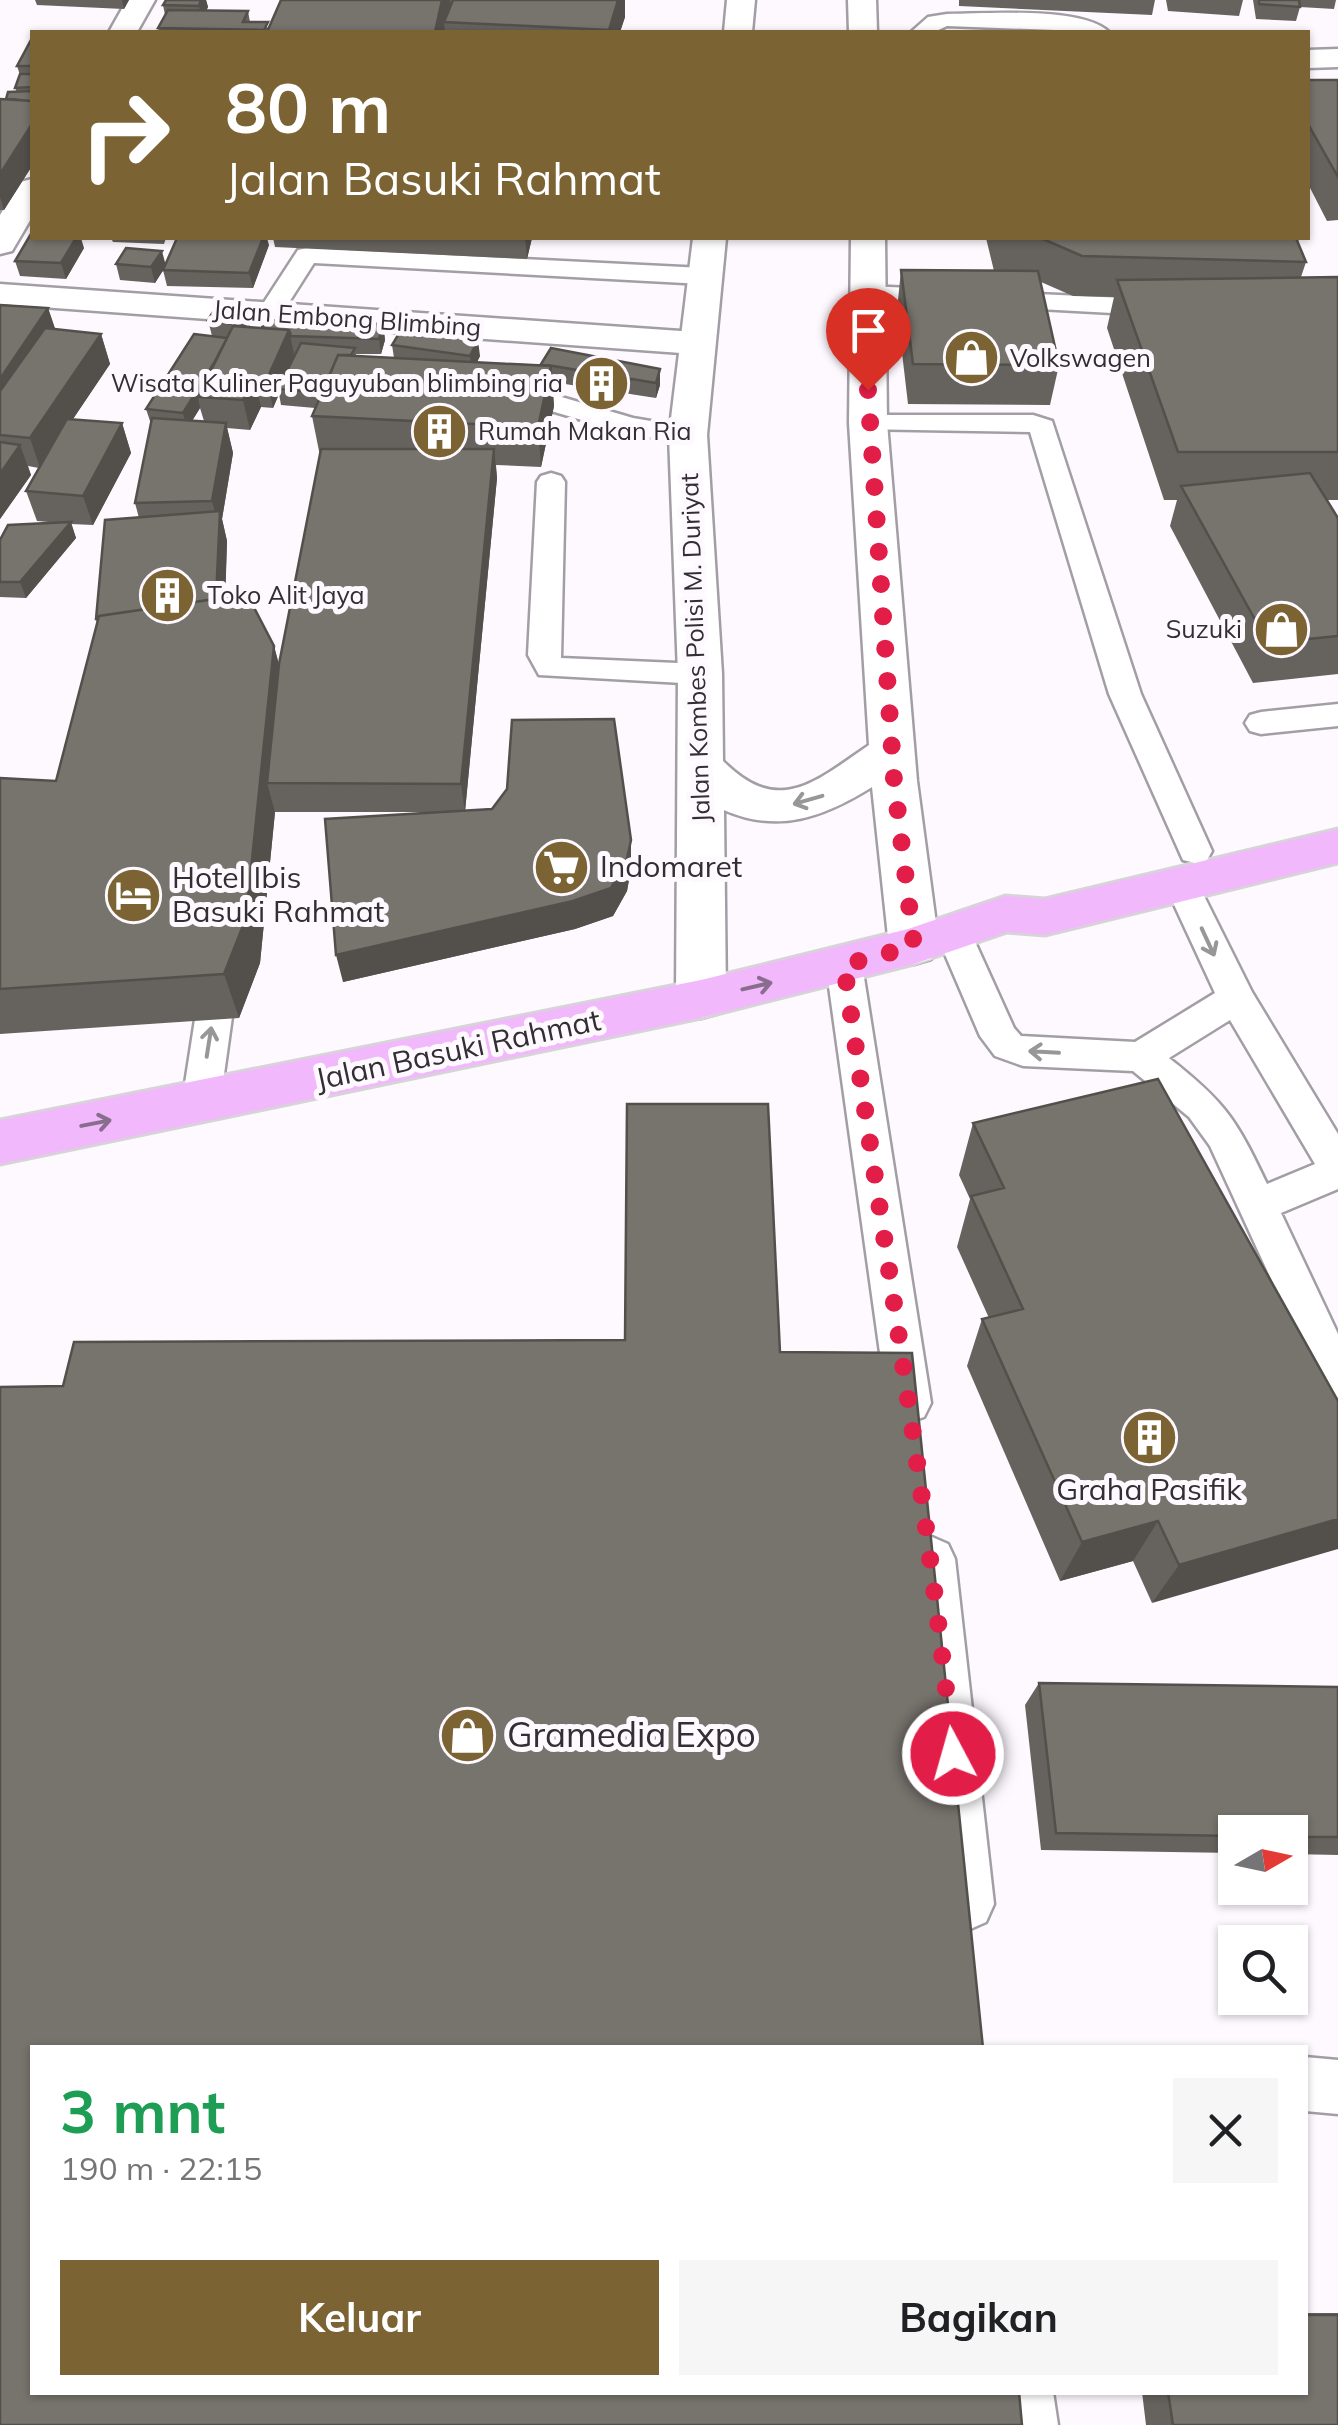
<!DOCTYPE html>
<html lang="id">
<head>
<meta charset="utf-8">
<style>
  :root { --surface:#fff; --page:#f6f6f6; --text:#202124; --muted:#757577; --accent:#7c6334 }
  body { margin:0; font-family:Mulish,sans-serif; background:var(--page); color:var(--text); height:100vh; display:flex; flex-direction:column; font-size:38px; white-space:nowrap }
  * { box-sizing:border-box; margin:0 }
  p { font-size:32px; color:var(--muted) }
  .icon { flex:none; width:55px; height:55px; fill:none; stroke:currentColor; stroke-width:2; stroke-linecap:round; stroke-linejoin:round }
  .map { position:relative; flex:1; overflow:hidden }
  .panel { position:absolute; left:30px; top:2045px; width:1278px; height:350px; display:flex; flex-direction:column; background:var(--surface); border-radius:0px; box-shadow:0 2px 8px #0004 }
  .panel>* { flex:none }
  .top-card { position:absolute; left:30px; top:30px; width:1280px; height:210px; border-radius:0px; box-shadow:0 2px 8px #0004; background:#7c6334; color:#fff; overflow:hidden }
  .needle { width:65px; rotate:81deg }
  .controls { position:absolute; left:1218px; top:1815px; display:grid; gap:20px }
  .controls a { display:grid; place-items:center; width:90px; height:90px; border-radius:0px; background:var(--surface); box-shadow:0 2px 8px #0004; font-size:50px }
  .pin { position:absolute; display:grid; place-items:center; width:85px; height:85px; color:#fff; margin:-102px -42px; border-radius:50% 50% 50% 0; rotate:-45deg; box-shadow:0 0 10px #0007 }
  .pin .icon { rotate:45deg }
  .me { position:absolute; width:110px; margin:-55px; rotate:354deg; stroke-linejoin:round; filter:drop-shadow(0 0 8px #0008) }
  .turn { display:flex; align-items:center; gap:35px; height:210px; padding:0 30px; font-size:45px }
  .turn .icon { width:130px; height:130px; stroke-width:2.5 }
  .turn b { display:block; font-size:70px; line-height:85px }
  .round { display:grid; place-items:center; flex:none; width:105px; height:105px; border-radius:0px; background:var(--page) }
  .summary { display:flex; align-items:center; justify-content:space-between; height:170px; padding:0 30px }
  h1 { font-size:60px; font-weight:700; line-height:75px; color:#1e9e55 }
  .action { display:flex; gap:20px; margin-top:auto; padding:20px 30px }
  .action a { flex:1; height:115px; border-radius:0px; background:var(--accent); color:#fff; font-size:40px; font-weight:700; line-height:115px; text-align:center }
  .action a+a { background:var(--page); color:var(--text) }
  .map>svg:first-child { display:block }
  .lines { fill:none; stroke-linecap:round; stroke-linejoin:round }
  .lane-casing { stroke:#a39ea5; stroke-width:5 }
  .street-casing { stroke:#a39ea5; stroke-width:5 }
  .secondary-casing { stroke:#a39ea5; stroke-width:5 }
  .primary-casing { stroke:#d6d5d6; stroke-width:5 }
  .lane { fill:#fff; fill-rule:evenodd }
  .street { fill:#fff; fill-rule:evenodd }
  .secondary { fill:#fff; fill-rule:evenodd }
  .primary { fill:#f1b9fc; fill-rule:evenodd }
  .wall { fill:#66635e; fill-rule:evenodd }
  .shaded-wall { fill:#53504c }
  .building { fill:#77736d; stroke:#53504c; stroke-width:2.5 }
  .oneway { stroke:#989798 }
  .oneway2 { stroke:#886d8d }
  .route { stroke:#e11d48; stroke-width:18; stroke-dasharray:0 32.4 }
  .labels { text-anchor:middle; stroke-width:10; stroke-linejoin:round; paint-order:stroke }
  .far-street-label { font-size:25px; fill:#322f32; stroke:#fef9ff }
  .far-poi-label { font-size:25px; fill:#322f32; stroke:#fef9ff; text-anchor:start }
  .poi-label { font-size:30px; fill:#322f32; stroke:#fef9ff; text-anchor:start }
  .street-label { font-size:30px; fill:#322f32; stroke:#fef9ff }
  .near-poi-label { font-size:35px; fill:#322f32; stroke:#fef9ff; text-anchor:start }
</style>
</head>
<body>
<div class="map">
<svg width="1338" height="2425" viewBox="0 0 1338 2425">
  <rect width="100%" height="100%" fill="#fef9ff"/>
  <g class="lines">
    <defs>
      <path id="lane" d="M947 14C985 14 1082 6 1109 32L947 26 934 32H911L928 17Z
        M307 248 703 268 716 276 703 284 314 263 279 318H261L257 313 298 250Z
        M868 286 1167 300 1180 308 1167 316 859 299 855 294Z
        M541 391 633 418 698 429 702 435 688 443 629 434 531 405 527 399 531 393Z
        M868 415H1033L1052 421 1141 694 1212 851 1207 860 1195 863 1183 860 1109 694 1030 432 858 429 854 423Z
        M551 473 561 476 565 482 561 658 700 664 711 667 716 674 711 681 700 684 539 675 528 655 537 482 541 476Z
        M1338 704V726L1261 734 1250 731 1245 723 1250 715 1261 712Z
        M1182 872 1194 876 1252 992 1338 1134V1189L1281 1213 1338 1334V1398L1323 1392 1210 1146 1189 1117 1133 1071 1023 1066 995 1056 980 1036 935 931 940 922 953 918 966 922 1014 1028 1021 1036 1135 1042 1215 993 1165 885 1170 876ZM1230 1020 1315 1164 1267 1184C1236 1119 1226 1103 1169 1058Z
        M844 951 857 955 862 965 931 1403 924 1417 909 1422 894 1417 887 1403 826 965 831 955Z
        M225 956 238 960 243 970 237 981 220 1103 215 1114 201 1118 187 1114 182 1103 201 981 212 960Z
        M932 1537 948 1544 955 1559 994 1904 986 1922 968 1930 950 1922 942 1904 909 1559 916 1544Z
        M1305 2057 1338 2060V2114L1305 2111Z
        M995 2392H1053L1058 2425H998Z"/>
      <path id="street" d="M127 0H155L137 32H109Z
        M1338 49V67L1308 68V50Z
        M32 179V217L12 251 0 254V215L20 182Z
        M0 284 695 332 708 335 713 343 708 351 695 354 0 304Z"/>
      <path id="secondary" d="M727 0H755L752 32H724Z
        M848 0H876L877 32H849Z
        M693 238H726L707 435 722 674 723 761C779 817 815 782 869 745L849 423 851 238H885L887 423 917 781 939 946 931 959 914 964 897 959 889 946 872 787C824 817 778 834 724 810L726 999 719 1013 701 1018 683 1013 676 999 678 674 669 435Z"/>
      <path id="primary" d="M1338 829V863L1045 935 1007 932 914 964 701 1018 0 1164V1120L701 980 908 929 1005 896 1045 899Z"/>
    </defs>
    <use href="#lane" class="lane-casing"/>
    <use href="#street" class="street-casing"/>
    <use href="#secondary" class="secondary-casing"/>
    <use href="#primary" class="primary-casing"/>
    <use href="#lane" class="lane"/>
    <use href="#street" class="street"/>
    <use href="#secondary" class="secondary"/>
    <use href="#primary" class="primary"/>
  </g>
  <path class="wall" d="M35 0H129L124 9 37 5Z
    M166 0H206L208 7 206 10 248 11 250 22 269 28 281 0H625V17L620 32H159L158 28 165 15 163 5Z
    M959 0H1155L1152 15 959 6Z
    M1166 0H1243L1239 16 1168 11Z
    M1253 0H1336L1334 9 1300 7 1296 21 1256 19Z
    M32 40V166L4 210H0V99H6L17 92 15 88 20 75 17 66Z
    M1308 80H1338V220L1327 221 1308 184Z
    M111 238H166L164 244 113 242Z
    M273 238H532L527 259 275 247Z
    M986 238H1299L1298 242 1306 262 1301 277H1338V500H1326L1338 518V674L1253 683 1170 526 1177 500H1164L1107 328 1114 297 1073 296 1041 282 1059 365 1050 405 908 404 897 310 901 270 994 271Z
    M269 245 253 288 167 286 163 270 155 283 120 280 116 264 165 265Z
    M84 248 66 279 20 276 15 261Z
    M0 305 48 308 55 329 101 334 110 364 73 419 122 423 131 453 93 525 71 524 76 538 26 598 0 597V540L60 523 37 521 26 491 39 468 28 466 31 475 0 519Z
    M208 320 262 328 383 324 385 340 381 354H356V356L394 358 392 345 480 356 477 362 660 369V385L656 398 552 382 554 406 541 467 496 465 497 478 465 811 631 840V869L627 891 613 916 575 929 343 982 439 812H275L260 963 239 1018 0 1034V778L56 781 97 623 96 619 139 518 135 503 151 424 146 409 212 336ZM279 394 281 405 315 408 312 416 320 456 279 664 274 646 225 597 227 541 222 519 233 453 227 428 250 430 261 407 273 408ZM200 408 204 421H192Z
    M973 1123 1338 1401 1152 1603 1133 1561 1060 1581 967 1366 982 1319 989 1318 957 1247 970 1199 959 1175Z
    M1039 1683 1338 1687V1855L1290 1854V1832H1235V1853L1041 1850 1025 1705Z
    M1305 2313H1338V2425H1146L1142 2392H1305Z"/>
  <path class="shaded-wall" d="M122 0H129L124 9Z
    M201 0H206L208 7 202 21 199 6Z
    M442 0H450L452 13 444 22 445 32H435Z
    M618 0H625V17L620 32H609Z
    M32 124V166L4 210 0 197V174Z
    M76 238H81L84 248 66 279 61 263Z
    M263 238H267L269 245 253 288 249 273Z
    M525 238H532L527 259Z
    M162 251 166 266 155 283 151 267Z
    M48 308 58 337 0 424V379Z
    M247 310 250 326 248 342 245 326Z
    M383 324 385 340 381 354 379 339Z
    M289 330 295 359 278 389 279 394 273 408 267 379Z
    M101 334 110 364 40 468 30 438Z
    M230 338 198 397 200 408 187 429 183 413Z
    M478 340 480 356 472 372 470 356Z
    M551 366 554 406 541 467 538 427Z
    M660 369V385L656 398V383Z
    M254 378 261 407 250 430 243 400Z
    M122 423 131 453 93 525 83 496Z
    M226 423 233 453 222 519 227 541 224 639 216 610 219 528 212 501Z
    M20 445 31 475 0 519V474Z
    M494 449 497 478 465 812 461 784Z
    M71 522 76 538 26 598 20 582Z
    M274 646 286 693 267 783 275 812 260 963 239 1018 224 974Z
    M631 840V869L627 891 613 916 575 929 343 982 336 955Z
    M1338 1519V1549L1152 1603 1179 1565Z
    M1158 1521 1133 1561 1060 1581 1082 1542Z"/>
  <path class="building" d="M166 0H201L199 6 163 5Z
    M281 0H442L435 32H267Z
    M453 0H618L609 30 444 22Z
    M1259 0H1299L1300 7 1259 4Z
    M168 10 248 11 243 22H268L264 30 158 28Z
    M31 40 32 66H17Z
    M20 74H32V87L15 88Z
    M1308 80H1338V177L1308 124Z
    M32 91V101L6 99 8 92Z
    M0 99 32 101V124L0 174Z
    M32 232V238H76L61 263 15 261Z
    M177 238H263L249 273 163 270Z
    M1029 238H1296L1306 262 1082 256 1043 239Z
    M126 248 162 251 151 267 116 264Z
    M901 270 1038 271 1059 365 913 364Z
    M1338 277V452H1178L1117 280Z
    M0 305 48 308 0 379Z
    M217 305 247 310 245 326 208 320Z
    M265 320 383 324 379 339 291 336 289 330 262 328Z
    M233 326 289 330 267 379 254 378 243 400 198 397Z
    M45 328 101 334 30 438 0 435V391Z
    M401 330 478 340 470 356 392 345Z
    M194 334 227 338 214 363 183 413 146 409Z
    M301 343 355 348 351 355H338L322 393 278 389Z
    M551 348 660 369 656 383 541 364Z
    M338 355 551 366 538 427 312 416Z
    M152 418 226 423 212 501 135 503Z
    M67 419 122 423 83 496 26 491Z
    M0 442 20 445 0 474Z
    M321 449H494L461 784 267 783 279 664Z
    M1310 473 1338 518V636L1268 643 1181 486Z
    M220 511 216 599 99 616 98 619H96L105 520Z
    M71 522 20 582H0V540L8 525Z
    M247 594 274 646 246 918 224 974 0 989V778L56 781 99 616Z
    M614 719 631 840 626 863 611 888 573 901 336 955 325 819 492 809 507 789 512 720Z
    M1158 1079 1338 1401V1519L1179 1565 1158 1521 1082 1542 982 1319 1023 1309 971 1196 1004 1188 973 1123Z
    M627 1104H768L780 1352 912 1353 983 2048H32V2392H1019L1022 2425H0V1387L63 1386 74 1342 625 1340Z
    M1039 1683 1338 1687V1837H1290V1832H1235V1836L1056 1833Z
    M1305 2315H1338V2425H1173L1168 2392H1305Z"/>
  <defs><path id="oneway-shaft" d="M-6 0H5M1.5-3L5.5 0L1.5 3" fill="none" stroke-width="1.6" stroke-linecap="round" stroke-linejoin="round" transform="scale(2.5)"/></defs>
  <g class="oneway">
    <use href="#oneway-shaft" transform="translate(808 800) rotate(164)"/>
    <use href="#oneway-shaft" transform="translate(1208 942) rotate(65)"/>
    <use href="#oneway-shaft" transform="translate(209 1042) rotate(-81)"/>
    <use href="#oneway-shaft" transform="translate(1044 1052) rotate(-177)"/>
  </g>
  <g class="oneway2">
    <use href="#oneway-shaft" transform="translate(757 986) rotate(-13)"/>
    <use href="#oneway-shaft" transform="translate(96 1123) rotate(-11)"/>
  </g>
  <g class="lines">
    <path class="route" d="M868 390 894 780 914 946 844 965C881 1228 926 1490 953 1754"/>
  </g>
  <defs>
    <symbol id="shop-disc" viewBox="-11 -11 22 22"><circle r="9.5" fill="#7c6334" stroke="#fef9ff"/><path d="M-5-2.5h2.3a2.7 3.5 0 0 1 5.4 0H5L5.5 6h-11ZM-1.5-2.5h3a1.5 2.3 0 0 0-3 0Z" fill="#fff"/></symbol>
    <symbol id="building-disc" viewBox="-11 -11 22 22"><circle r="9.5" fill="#7c6334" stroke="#fef9ff"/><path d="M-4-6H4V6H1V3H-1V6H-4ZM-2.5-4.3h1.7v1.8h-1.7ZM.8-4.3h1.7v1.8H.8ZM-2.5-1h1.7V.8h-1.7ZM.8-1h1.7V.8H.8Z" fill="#fff"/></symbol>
    <symbol id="supermarket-disc" viewBox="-11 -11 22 22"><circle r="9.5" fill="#7c6334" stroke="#fef9ff"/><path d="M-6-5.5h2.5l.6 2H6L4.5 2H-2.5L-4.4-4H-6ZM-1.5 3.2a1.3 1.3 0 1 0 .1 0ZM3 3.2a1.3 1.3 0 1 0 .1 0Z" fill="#fff"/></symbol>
    <symbol id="hotel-disc" viewBox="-11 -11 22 22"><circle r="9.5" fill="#7c6334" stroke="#fef9ff"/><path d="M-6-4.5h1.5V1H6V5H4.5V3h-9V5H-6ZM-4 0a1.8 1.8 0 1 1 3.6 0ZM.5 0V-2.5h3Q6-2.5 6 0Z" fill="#fff"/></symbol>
  </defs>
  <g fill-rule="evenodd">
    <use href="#shop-disc" x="940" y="326" width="63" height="63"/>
    <use href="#building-disc" x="570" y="352" width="63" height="63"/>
    <use href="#building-disc" x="408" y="400" width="63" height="63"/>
    <use href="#building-disc" x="136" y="564" width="63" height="63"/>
    <use href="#shop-disc" x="1250" y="598" width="63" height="63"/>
    <use href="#supermarket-disc" x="530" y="836" width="63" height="63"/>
    <use href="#hotel-disc" x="102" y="864" width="63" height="63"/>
    <use href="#building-disc" x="1118" y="1406" width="63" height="63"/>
    <use href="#shop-disc" x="436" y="1704" width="63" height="63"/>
  </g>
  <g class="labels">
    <g class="far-street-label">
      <text transform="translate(347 318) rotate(4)" y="9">Jalan Embong Blimbing</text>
      <text transform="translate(695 648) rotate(-92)" y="9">Jalan Kombes Polisi M. Duriyat</text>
    </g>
    <g class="far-poi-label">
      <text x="1010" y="367">Volkswagen</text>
      <text x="563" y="392" text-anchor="end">Wisata Kuliner Paguyuban blimbing ria</text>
      <text x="478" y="440">Rumah Makan Ria</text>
      <text x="207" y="604">Toko Alit Jaya</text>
      <text x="1242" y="638" text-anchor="end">Suzuki</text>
    </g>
    <g class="poi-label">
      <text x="600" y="877">Indomaret</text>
      <text x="172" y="888">Hotel Ibis<tspan x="172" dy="34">Basuki Rahmat</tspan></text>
      <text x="1149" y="1500" text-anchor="middle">Graha Pasifik</text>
    </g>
    <g class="street-label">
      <text transform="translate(458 1050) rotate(-12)" y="10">Jalan Basuki Rahmat</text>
    </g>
    <g class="near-poi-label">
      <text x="507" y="1747">Gramedia Expo</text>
    </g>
  </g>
</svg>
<div class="controls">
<a><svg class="needle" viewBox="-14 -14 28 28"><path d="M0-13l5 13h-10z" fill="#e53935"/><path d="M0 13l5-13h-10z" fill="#757577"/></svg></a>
<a><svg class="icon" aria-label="search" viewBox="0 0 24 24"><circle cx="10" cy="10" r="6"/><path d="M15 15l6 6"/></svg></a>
</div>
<div class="pin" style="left:868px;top:390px;background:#d93025"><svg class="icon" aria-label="arrive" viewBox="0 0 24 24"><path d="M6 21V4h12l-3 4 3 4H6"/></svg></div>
<svg class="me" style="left:953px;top:1754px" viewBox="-20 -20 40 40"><circle r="17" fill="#e11d48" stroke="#fff" stroke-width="3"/><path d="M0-11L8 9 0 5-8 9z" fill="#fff"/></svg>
<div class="top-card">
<div class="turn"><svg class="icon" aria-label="right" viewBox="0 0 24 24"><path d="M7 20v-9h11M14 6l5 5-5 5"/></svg><div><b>80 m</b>Jalan Basuki Rahmat</div></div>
</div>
<section class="panel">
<div class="summary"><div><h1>3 mnt</h1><p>190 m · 22:15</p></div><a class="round"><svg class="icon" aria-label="close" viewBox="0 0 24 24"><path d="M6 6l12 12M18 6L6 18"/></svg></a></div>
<div class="action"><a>Keluar</a><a>Bagikan</a></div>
</section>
</div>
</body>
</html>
